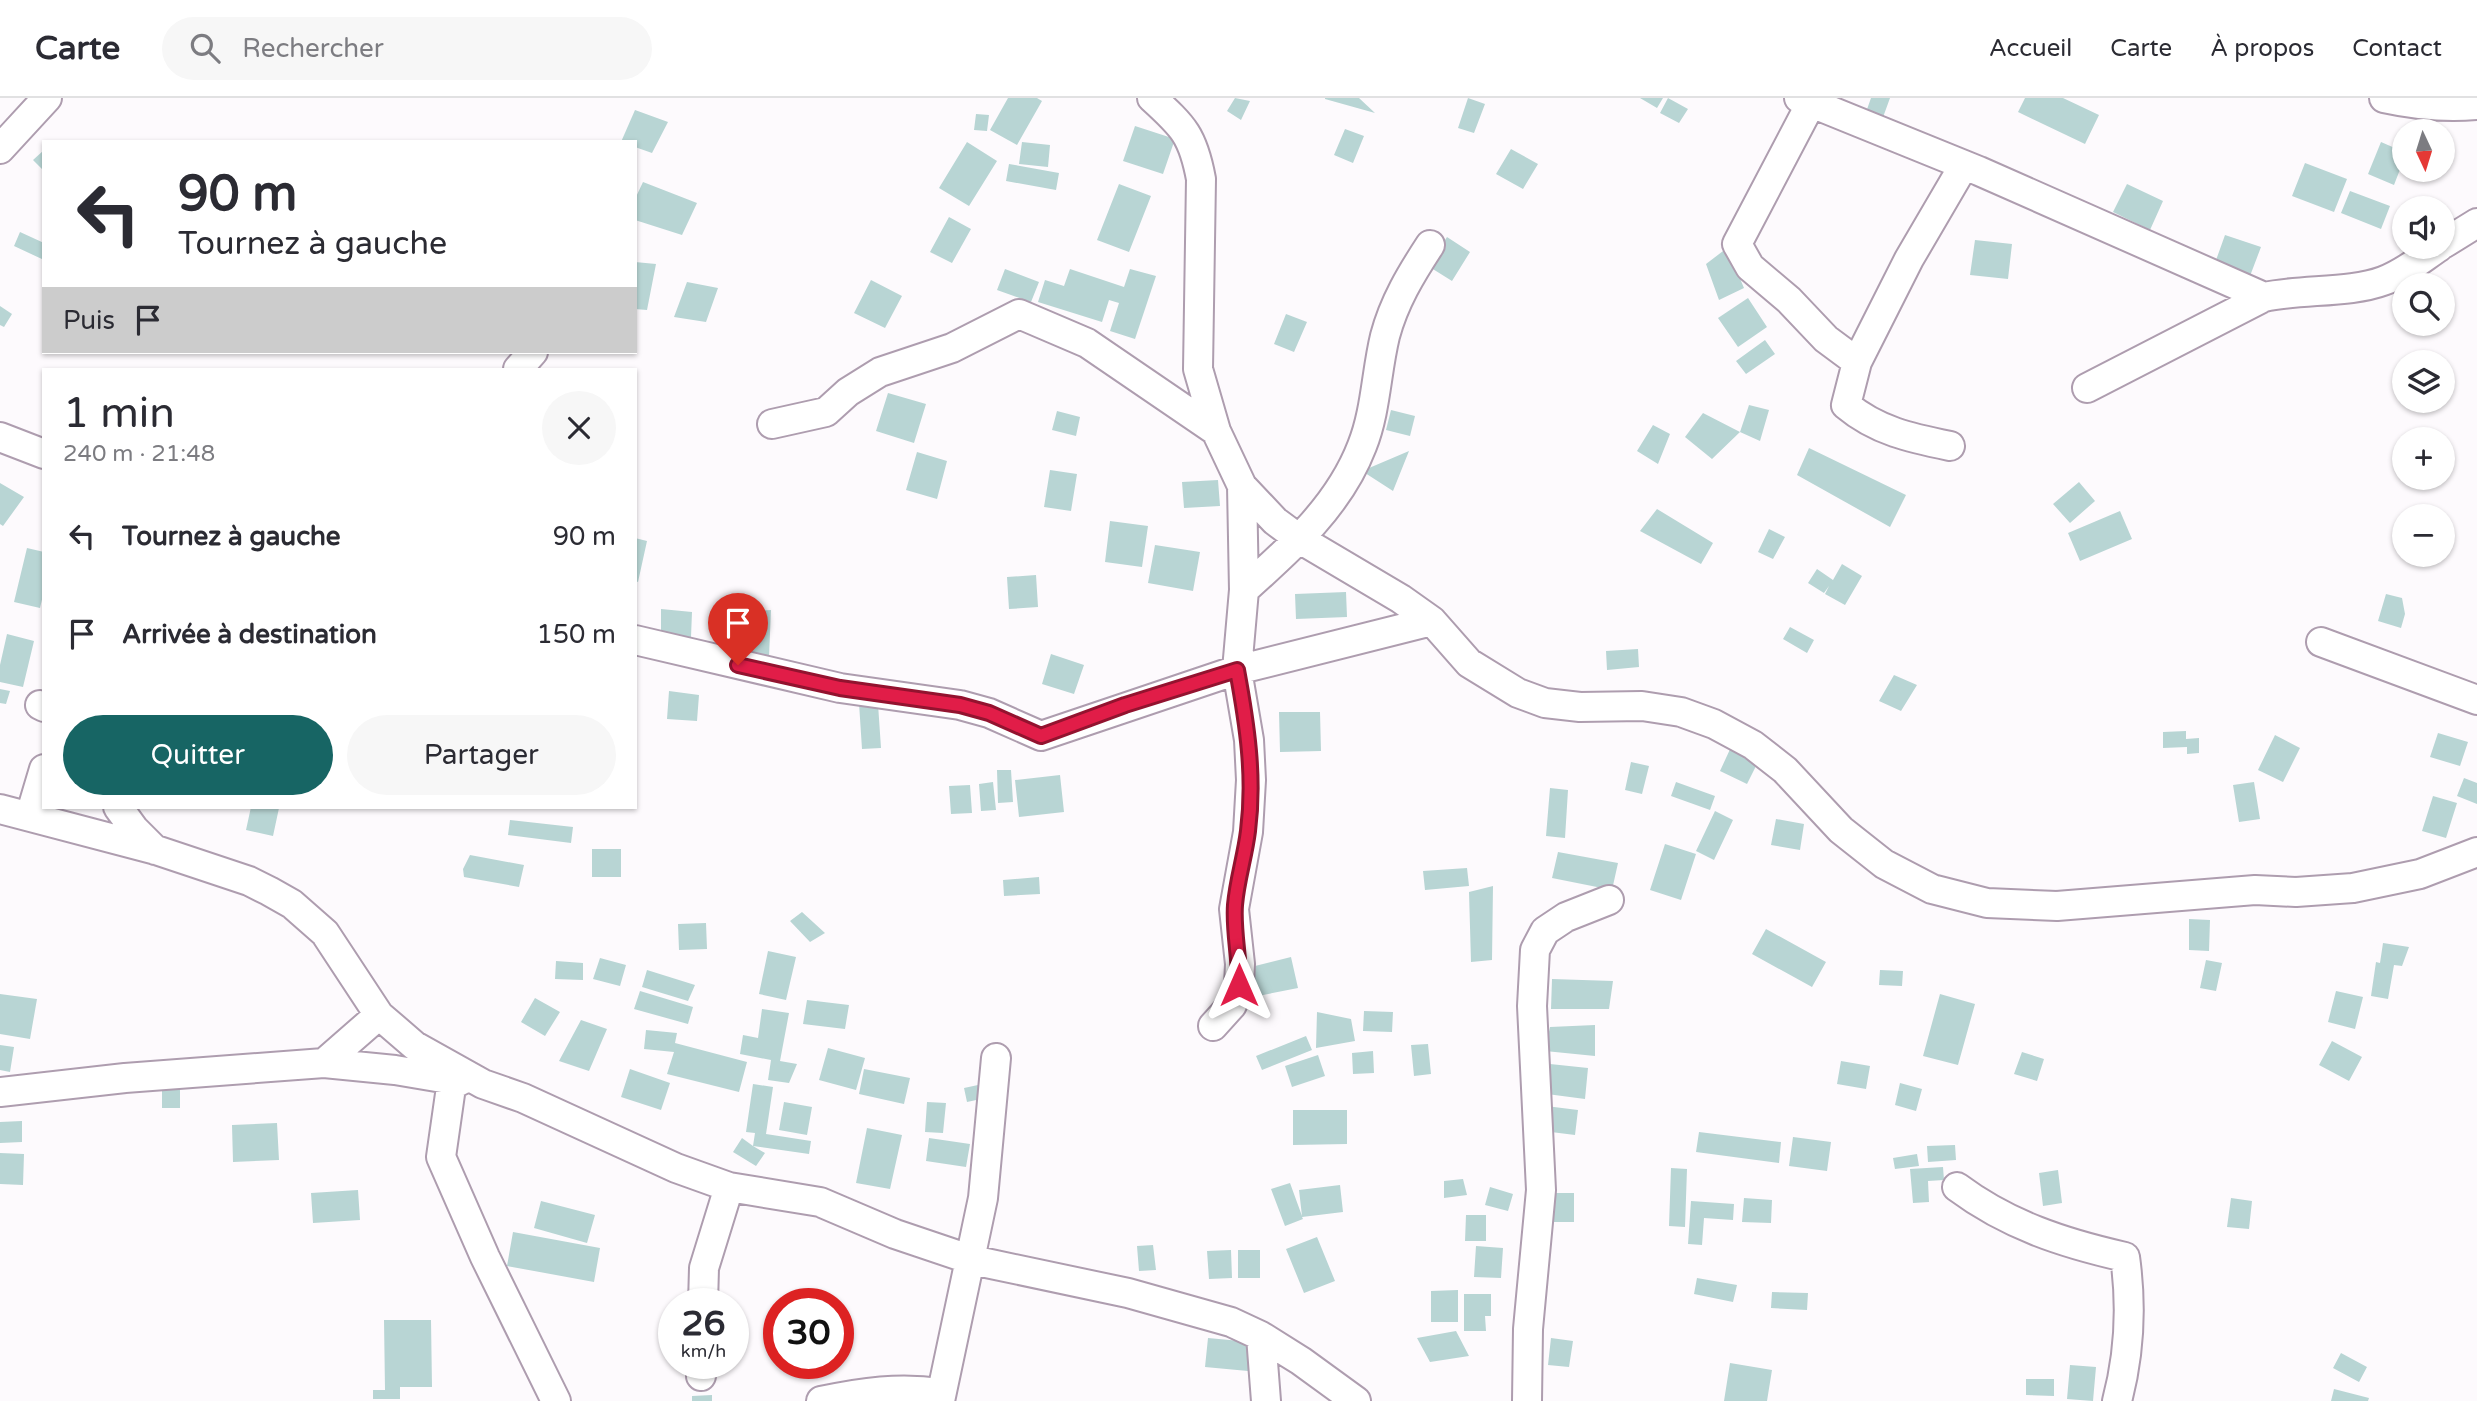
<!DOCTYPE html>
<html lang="fr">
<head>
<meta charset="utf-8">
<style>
  :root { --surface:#fff; --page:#f7f7f7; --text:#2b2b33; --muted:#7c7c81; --line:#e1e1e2; --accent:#176564 }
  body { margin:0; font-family:"Varela Round",sans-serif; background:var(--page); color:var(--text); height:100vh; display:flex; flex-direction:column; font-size:26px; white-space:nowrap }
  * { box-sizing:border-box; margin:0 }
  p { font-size:23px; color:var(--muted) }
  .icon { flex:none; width:38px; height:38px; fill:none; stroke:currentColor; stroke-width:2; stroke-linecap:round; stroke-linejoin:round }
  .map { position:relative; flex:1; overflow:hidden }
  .details { position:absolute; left:42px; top:270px; width:595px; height:441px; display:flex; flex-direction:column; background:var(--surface); border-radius:0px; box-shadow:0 2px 5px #0004 }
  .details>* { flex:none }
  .top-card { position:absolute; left:42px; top:42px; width:595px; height:214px; border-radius:0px; box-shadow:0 2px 5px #0004; background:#fff; color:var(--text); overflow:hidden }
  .needle { width:46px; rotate:176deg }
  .buttons { position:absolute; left:2392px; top:21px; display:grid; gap:14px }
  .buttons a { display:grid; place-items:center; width:63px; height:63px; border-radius:50%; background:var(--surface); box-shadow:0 2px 5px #0004; font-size:35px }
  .speed { position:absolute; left:658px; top:1190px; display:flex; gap:14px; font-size:35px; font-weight:700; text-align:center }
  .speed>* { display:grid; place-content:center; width:91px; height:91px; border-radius:50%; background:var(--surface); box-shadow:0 2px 5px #0004; line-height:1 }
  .speed small { font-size:18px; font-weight:400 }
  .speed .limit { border:10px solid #d22; background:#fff; color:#111 }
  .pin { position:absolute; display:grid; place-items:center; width:60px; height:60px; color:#fff; margin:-72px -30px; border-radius:50% 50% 50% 0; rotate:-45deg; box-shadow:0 0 7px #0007 }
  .pin .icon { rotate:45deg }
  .me { position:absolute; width:77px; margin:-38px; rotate:0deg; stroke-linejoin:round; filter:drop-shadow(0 0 5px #0008) }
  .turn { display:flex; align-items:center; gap:24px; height:147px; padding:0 21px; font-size:32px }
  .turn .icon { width:91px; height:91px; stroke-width:2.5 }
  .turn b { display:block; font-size:49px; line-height:60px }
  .then { display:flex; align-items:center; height:66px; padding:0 21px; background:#0003; gap:14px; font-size:26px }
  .round { display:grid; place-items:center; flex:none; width:74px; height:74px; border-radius:37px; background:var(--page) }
  .headline { display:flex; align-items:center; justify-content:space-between; height:119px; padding:0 21px }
  h1 { font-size:42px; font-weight:600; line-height:52px }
  .primary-button { display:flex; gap:14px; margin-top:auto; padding:14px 21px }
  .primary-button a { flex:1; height:80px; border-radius:42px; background:var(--accent); color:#fff; font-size:28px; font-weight:600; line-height:80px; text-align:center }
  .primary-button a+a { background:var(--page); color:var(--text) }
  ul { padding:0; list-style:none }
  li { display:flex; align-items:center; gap:21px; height:98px; padding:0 21px }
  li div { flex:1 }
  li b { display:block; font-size:26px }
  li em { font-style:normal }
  header { display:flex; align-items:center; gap:42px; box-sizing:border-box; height:98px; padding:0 35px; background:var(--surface); border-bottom:2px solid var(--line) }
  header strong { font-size:33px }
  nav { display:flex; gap:38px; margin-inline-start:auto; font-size:24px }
  .search { width:490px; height:63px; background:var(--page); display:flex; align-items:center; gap:18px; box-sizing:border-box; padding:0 24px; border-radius:38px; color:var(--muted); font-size:26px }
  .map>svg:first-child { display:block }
  .building { fill:#b8d5d4 }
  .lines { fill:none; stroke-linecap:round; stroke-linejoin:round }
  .minor-casing { stroke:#ae9daf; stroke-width:32 }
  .minor { stroke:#fff; stroke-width:28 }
  .route-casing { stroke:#92132f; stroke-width:18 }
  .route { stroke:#e11d48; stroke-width:12 }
</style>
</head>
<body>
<header>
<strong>Carte</strong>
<div class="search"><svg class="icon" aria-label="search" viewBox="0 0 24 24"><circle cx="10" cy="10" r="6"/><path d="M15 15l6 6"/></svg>Rechercher</div>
<nav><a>Accueil</a><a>Carte</a><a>À propos</a><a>Contact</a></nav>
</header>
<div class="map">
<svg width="2477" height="1303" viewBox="0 0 2477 1303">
  <rect width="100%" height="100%" fill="#fdfafd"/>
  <path class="building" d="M1008 0H1037L1042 3 1017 47 990 32Z
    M1235 0 1250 3 1241 22 1227 13Z
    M1359 0 1375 15 1325 1V0Z
    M1468 0 1485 6 1474 35 1458 30Z
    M1640 0H1663L1657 10Z
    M1668 0 1688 11 1679 25 1660 15Z
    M1871 0H1890L1882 22 1865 17Z
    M2025 0H2063L2099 17 2085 46 2018 14Z
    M635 12 668 24 652 55 635 49V44H621Z
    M976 16 989 17 987 33 974 32Z
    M1135 28 1175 41 1163 76 1123 63Z
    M1345 31 1364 38 1353 65 1334 57Z
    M967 44 997 63 969 108 939 90Z
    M1022 44 1050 47 1048 69 1019 66Z
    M2381 44 2404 54V61L2394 87 2368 76Z
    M1511 51 1538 66 1523 91 1496 76Z
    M44 52V73L33 62Z
    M2305 65 2347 81 2334 114 2292 98Z
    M1009 66 1059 75 1056 92 1006 83Z
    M643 84 697 105 682 137 635 122V101Z
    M1119 86 1151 98 1129 154 1097 142Z
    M2127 86 2163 103 2150 132 2113 114Z
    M2350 93 2390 108 2381 131 2341 115Z
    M949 119 971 131 952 165 930 154Z
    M20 134 44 145V162L14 148Z
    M2225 137 2261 149 2250 178 2215 165Z
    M1447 139 1470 154 1452 183 1428 168Z
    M1975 142 2012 146 2008 181 1970 177Z
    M1727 150 1744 190 1719 202 1706 166Z
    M635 164 656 166 647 212 635 211Z
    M1005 171 1039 184 1031 204 997 192Z
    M1070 171 1124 189 1130 171 1156 178 1135 241 1110 233 1119 205 1109 202 1102 224 1038 204 1045 182 1064 188Z
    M871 182 902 198 885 230 854 215Z
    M687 184 718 190 706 224 674 219Z
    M1748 200 1767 229 1738 249 1718 220Z
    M0 208 12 216 4 229 0 227Z
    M1286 216 1307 224 1294 254 1274 246Z
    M1765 242 1775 256 1746 276 1736 263Z
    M888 295 926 306 914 345 876 333Z
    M1749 307 1769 312 1760 343 1740 334Z
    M1391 312 1415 318 1410 338 1386 332Z
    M1057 313 1080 319 1076 338 1052 332Z
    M1703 315 1740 334 1712 361 1685 339Z
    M1653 327 1670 336 1658 366 1637 353Z
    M1809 350 1906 397 1890 429 1797 377Z
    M1409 353 1393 393 1362 373Z
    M917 354 947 363 937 401 906 392Z
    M1050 372 1077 376 1071 413 1044 409Z
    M1218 382 1220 408 1184 410 1182 384Z
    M2079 384 2095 403 2070 425 2053 406Z
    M0 385 24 399 3 428 0 426Z
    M1657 411 1713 445 1701 466 1640 433Z
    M2120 413 2132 441 2080 463 2068 435Z
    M1110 423 1148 428 1142 469 1105 464Z
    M1769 431 1785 439 1773 461 1758 454Z
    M635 440 647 443 638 484 635 483Z
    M1155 447 1200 454 1193 493 1148 485Z
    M27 450 44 454V493L40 510 14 504Z
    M1842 466 1862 478 1845 507 1825 496 1829 488 1824 495 1808 485 1817 471 1833 482Z
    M1036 477 1038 509 1009 511 1007 479Z
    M1346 494 1347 519 1296 521 1295 496Z
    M2386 496 2402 500 2405 516 2401 530 2378 523Z
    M661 511 692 514 691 539 661 538Z
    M771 512 769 559H750V513Z
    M1790 529 1814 542 1807 555 1783 541Z
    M7 536 34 543 23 589 0 584V567Z
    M1638 551 1639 569 1607 572 1606 553Z
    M1051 556 1084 567 1074 596 1042 586Z
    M1894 577 1917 587 1901 613 1879 603Z
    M0 591 10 593 6 606 0 605Z
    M669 593 699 597 697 623 667 621Z
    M859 605 878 606 881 650 862 651Z
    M1279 614H1320L1321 653 1280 654Z
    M2186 633V641L2199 640V655L2187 656V649L2163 650V634Z
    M2438 635 2468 644 2460 668 2430 659Z
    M2275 637 2300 650 2283 684 2258 672Z
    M1732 647 1760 660 1747 686 1720 673Z
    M1631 664 1649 668 1642 696 1625 692Z
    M997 672H1011L1013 704 998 705Z
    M1060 677 1064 714 1019 719 1015 682Z
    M2464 680 2477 685V706L2457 698Z
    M993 684 996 712 981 713 979 686Z
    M1676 684 1715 698 1710 712 1671 698Z
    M2254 684 2260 721 2239 724 2233 687Z
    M970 687 972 715 951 716 949 688Z
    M1550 690 1568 692 1565 740 1546 738Z
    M2433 698 2457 705 2446 740 2422 733Z
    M251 709 279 710 273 738 246 732Z
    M1715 713 1733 722 1714 762 1696 753Z
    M1776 721 1804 726 1800 752 1771 747Z
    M510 722 573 729 571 745 508 737Z
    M1665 746 1696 756 1681 802 1650 792Z
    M592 751H621V779H592Z
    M1558 754 1618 765 1612 792 1552 780Z
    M470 757 524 767 519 789 464 779 463 771Z
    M1467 770 1469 788 1425 792 1423 773Z
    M1039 779 1040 796 1004 798 1003 782Z
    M1493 788 1492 862 1471 864 1469 794Z
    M802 814 825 835 810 844 790 823Z
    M2189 821 2210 822 2209 853 2189 852Z
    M706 825 707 851 679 852 678 826Z
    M1766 831 1826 864 1812 889 1752 856Z
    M2383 845 2409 849 2402 868 2394 867 2388 901 2371 898 2376 864 2380 865Z
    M768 853 796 859 786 902 759 896Z
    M1291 859 1298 890 1258 898 1251 869Z
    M600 860 626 867 620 888 593 881Z
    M2206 862 2222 865 2216 893 2200 890Z
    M556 863 583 865V882L555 881Z
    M647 872 695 887 688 903 642 889Z
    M1880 872 1903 873 1902 888 1879 887Z
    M1552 881 1613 883 1609 911H1551Z
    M640 893 693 909 688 926 634 911Z
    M2336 893 2363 899 2355 931 2328 924Z
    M0 896 37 901 30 941 0 936Z
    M1940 896 1975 906 1958 967 1923 958Z
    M535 900 560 914 545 938 521 924Z
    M807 902 849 907 845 931 803 926Z
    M762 911 789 915 780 963 797 966 789 985 768 982 771 962 740 956 743 937 758 940Z
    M1364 913 1393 914 1392 934 1363 933Z
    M1317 914 1351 921 1355 943 1316 950Z
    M581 922 607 931 589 973 559 963Z
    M1595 927V958L1545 953 1550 929Z
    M646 932 677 935 675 945 747 964 739 994 667 976 674 954 644 951Z
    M1306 938 1312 952 1262 972 1256 958Z
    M2332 943 2362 959 2349 983 2319 967Z
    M1428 946 1431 976 1414 978 1411 947Z
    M0 947 14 949 10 974 0 972Z
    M828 950 865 960 856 992 819 982Z
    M1373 953 1374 975 1353 976 1352 955Z
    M2022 954 2044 961 2037 983 2014 976Z
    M1318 957 1325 978 1292 989 1285 968Z
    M1841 963 1870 968 1866 991 1837 986Z
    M1550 966 1588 970 1585 1001 1547 996Z
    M630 971 670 985 661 1012 621 999Z
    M864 971 910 980 904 1006 859 996Z
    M1900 985 1922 991 1916 1013 1895 1007Z
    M753 986 773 989 766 1036 811 1043 809 1056 753 1048 765 1055 756 1068 733 1054 742 1040 753 1048 755 1035 746 1034Z
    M978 987 981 1001 967 1004 964 990Z
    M162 991H180V1010H162Z
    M784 1004 812 1009 807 1037 779 1032Z
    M927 1004 946 1005 943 1035 925 1034Z
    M1546 1008 1578 1012 1575 1037 1543 1033Z
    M1293 1012H1347V1046L1293 1047Z
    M22 1023V1044L0 1045V1024Z
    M277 1025 279 1062 233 1064 232 1027Z
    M867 1030 902 1037 890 1091 856 1085Z
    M1699 1034 1781 1044 1779 1065 1696 1054Z
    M1793 1039 1831 1044 1827 1073 1789 1068Z
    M929 1040 970 1046 966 1069 926 1063Z
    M1955 1047 1956 1062 1928 1064 1927 1048Z
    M0 1055 24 1056 23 1087 0 1086Z
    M1917 1056 1919 1068 1895 1071 1893 1060Z
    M1943 1069 1944 1082 1928 1083 1929 1104 1913 1105 1910 1071Z
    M1671 1070 1687 1071 1685 1129 1669 1128Z
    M2058 1072 2062 1105 2043 1108 2039 1075Z
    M1463 1081 1467 1097 1444 1100V1083Z
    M1290 1085 1302 1118 1299 1092 1340 1087 1343 1114 1302 1119 1303 1121 1285 1128 1271 1091Z
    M1490 1089 1513 1096 1508 1113 1485 1107Z
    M358 1092 360 1122 313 1125 311 1095Z
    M1549 1095H1574V1124H1548Z
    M1744 1100 1772 1102 1771 1125 1742 1124Z
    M2231 1100 2252 1103 2249 1131 2227 1129Z
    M541 1103 595 1117 587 1145 534 1130Z
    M1691 1103 1734 1106 1733 1122 1704 1120 1702 1147 1688 1146Z
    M1466 1117H1486V1143H1465Z
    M513 1134 600 1150 594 1184 507 1168Z
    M1317 1139 1335 1183 1304 1195 1286 1151Z
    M1153 1147 1156 1172 1139 1173 1137 1148Z
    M1476 1148 1503 1150 1501 1180 1474 1179Z
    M1231 1152 1232 1180 1209 1181 1207 1153Z
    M1238 1152H1260V1180H1238Z
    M1697 1180 1737 1187 1733 1204 1694 1196Z
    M1458 1192V1224H1431V1193Z
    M1772 1194 1808 1195 1807 1212 1771 1210Z
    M1464 1196H1491V1218H1485L1486 1233H1464Z
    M384 1222H431L432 1289H400V1301H373V1292H385Z
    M1456 1233 1469 1258 1430 1264 1417 1240Z
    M1208 1240 1251 1244 1248 1273 1205 1269Z
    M1551 1240 1573 1243 1569 1269 1548 1267Z
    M2341 1255 2367 1269 2359 1284 2333 1270Z
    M1730 1265 1772 1272 1767 1303H1724Z
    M2070 1267 2096 1269 2093 1303 2067 1301Z
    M2026 1281H2054V1298L2026 1297Z
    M2334 1291 2369 1300 2368 1303H2331Z
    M712 1297V1303H692V1298Z"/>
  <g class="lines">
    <defs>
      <path id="minor" d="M1152 0C1184 29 1193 38 1201 81L1198 271 1216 333 1242 388 1275 423 1298 440 1401 501 1432 523 1469 565 1518 595 1545 605 1580 609 1642 608 1681 614 1714 626 1753 647 1785 672 1841 732 1884 766 1932 791 1987 805 2057 808 2255 792 2296 794 2353 790 2420 776 2477 754
        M1799 0 1979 73 2264 199
        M2384 0C2416 7 2445 10 2477 7
        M1811 5 1737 146 1750 169 1789 202 1826 241 1857 264 1846 307C1877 333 1911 340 1950 348
        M0 51 47 0
        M2443 146 2477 125
        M1857 264 1909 161 1964 67
        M518 271 533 254
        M2087 290 2264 199C2301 191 2351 195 2383 183 2403 176 2421 161 2439 149
        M772 326 826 314 848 294 880 274 952 250 1019 216 1087 245 1216 333
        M0 339 44 356
        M1244 492C1291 450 1339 408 1362 348 1376 313 1376 275 1385 238 1394 204 1411 176 1430 147
        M635 542 840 590 960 607 989 615 1041 638 1237 572 1432 523
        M2321 544 2477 602
        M40 607 44 609
        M118 709 134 731 155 752
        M0 711 156 752 249 783 269 793 292 806 325 835 379 917 415 948 483 986 523 1000 676 1070 729 1089 820 1104 895 1136 972 1162 1128 1195 1231 1224 1261 1238 1301 1263 1356 1303
        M30 718 44 671
        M1213 928 1232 907 1239 887 1240 866 1234 811 1248 734 1251 682 1249 642 1237 572 1244 492 1242 388
        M324 965 379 917
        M452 982 441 1059 485 1159 556 1303
        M0 994 125 980 324 965 395 972 460 983
        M1957 1089C2008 1127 2063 1145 2125 1159 2132 1209 2130 1254 2117 1303
        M703 1206 704 1170 729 1089
        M1261 1238 1266 1303
        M701 1278 702 1265
        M821 1303C863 1294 899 1289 941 1295
        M940 1303 983 1100 996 960
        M1527 1303 1528 1231 1541 1092 1532 908 1535 852 1545 833 1566 819 1609 802"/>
    </defs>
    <use href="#minor" class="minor-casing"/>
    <use href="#minor" class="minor"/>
  </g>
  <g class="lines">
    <defs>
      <path id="route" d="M738 567 840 590 960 607 989 615 1041 638 1125 607 1237 572C1247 626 1255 678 1248 733 1245 758 1237 782 1235 807 1233 833 1240 861 1239 887"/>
    </defs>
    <use href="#route" class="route-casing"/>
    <use href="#route" class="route"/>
  </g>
</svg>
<div class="buttons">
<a><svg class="needle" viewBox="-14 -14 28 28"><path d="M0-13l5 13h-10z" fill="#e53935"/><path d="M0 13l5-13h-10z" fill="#7c7c81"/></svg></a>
<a><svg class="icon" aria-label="sound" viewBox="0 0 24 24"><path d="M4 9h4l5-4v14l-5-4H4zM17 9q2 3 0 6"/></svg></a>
<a><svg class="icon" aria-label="search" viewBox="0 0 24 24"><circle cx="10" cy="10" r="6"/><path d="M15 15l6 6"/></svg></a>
<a><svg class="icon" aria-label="layers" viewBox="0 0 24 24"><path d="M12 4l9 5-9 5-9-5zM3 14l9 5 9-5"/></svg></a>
<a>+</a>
<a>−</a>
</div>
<div class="speed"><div>26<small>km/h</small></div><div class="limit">30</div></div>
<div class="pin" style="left:738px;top:567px;background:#d93025"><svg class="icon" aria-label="arrive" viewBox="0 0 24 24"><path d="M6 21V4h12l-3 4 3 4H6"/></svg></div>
<svg class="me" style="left:1239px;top:887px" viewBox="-20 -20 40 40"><path d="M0-17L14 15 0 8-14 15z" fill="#e11d48" stroke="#fff" stroke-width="4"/></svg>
<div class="top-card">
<div class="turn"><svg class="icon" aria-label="left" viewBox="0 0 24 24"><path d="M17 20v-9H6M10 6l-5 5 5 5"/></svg><div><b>90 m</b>Tournez à gauche</div></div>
<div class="then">Puis<svg class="icon" aria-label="arrive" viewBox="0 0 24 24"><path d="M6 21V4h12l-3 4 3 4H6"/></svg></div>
</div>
<section class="details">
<div class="headline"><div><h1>1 min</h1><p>240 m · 21:48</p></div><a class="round"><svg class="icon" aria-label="close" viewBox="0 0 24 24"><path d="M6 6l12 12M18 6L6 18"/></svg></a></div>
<ul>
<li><svg class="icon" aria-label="left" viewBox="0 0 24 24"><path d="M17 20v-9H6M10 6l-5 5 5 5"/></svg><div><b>Tournez à gauche</b></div><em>90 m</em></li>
<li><svg class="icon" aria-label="arrive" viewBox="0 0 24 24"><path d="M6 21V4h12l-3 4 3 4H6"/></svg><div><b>Arrivée à destination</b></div><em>150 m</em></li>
</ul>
<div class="primary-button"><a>Quitter</a><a>Partager</a></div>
</section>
</div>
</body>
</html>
